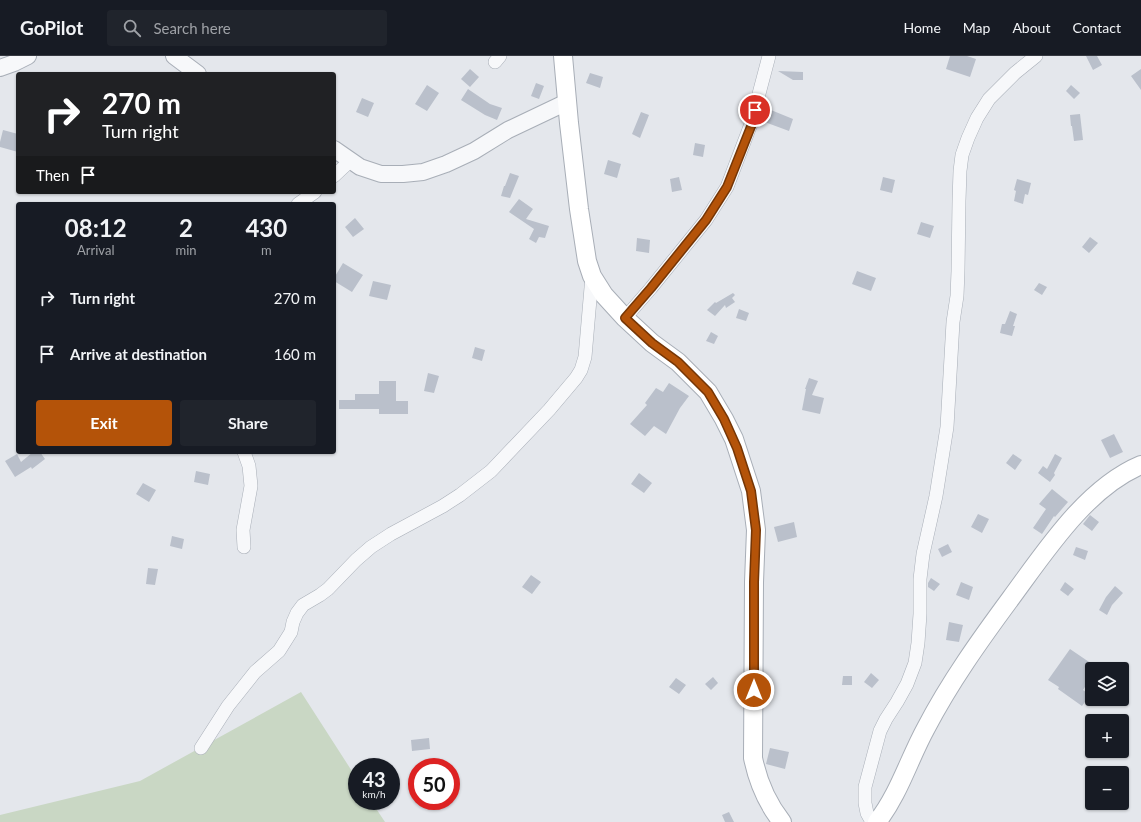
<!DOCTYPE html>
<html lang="en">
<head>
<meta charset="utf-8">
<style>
  :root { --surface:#171b24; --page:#20242c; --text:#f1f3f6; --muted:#9ea1a6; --line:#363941; --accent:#b45309 }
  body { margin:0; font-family:Lato,sans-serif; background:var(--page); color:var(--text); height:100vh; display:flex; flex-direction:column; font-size:15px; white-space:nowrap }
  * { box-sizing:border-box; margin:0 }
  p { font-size:13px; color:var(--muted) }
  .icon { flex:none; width:22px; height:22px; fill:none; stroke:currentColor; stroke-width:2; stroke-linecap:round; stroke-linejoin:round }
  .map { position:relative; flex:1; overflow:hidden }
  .side { position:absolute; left:16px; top:146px; width:320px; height:252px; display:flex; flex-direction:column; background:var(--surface); border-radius:4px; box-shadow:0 1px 3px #0004 }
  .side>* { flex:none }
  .top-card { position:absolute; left:16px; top:16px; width:320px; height:122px; border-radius:4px; box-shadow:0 1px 3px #0004; background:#202124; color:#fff; overflow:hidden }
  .controls { position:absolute; left:1085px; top:606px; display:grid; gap:8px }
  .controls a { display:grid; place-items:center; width:44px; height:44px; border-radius:4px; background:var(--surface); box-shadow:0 1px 3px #0004; font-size:20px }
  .speed { position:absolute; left:348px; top:702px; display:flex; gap:8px; font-size:20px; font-weight:700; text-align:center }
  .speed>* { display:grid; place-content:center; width:52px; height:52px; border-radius:50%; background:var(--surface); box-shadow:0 1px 3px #0004; line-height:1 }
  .speed small { font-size:10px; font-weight:400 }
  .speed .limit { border:6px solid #d22; background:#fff; color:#111 }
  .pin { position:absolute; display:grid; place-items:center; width:34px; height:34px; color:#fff; margin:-17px; border:2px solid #fff; border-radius:50%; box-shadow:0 1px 4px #0007 }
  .me { position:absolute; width:44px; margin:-22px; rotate:0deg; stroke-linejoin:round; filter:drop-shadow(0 0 3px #0008) }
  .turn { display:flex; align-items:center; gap:14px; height:84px; padding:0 20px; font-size:18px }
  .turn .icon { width:52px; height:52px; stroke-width:2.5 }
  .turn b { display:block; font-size:28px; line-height:34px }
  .then { display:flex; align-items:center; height:38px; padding:0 20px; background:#0003; gap:8px; font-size:15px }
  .eta { display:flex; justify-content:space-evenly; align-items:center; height:68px; text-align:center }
  .eta b { font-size:24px; font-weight:700; line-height:28px }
  .button { display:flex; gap:8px; margin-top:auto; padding:8px 20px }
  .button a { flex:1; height:46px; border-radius:4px; background:var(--accent); color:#fff; font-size:16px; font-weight:700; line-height:46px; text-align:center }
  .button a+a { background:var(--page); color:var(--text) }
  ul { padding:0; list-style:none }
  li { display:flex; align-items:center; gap:12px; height:56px; padding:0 20px }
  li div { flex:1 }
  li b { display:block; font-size:15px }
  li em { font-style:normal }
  header { display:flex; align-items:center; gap:24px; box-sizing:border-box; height:56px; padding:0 20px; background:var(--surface); border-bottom:1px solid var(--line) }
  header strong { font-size:19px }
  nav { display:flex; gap:22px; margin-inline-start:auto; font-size:14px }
  .search { width:280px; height:36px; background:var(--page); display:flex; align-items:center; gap:10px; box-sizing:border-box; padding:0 14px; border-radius:4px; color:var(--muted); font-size:15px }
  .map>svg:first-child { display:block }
  .green { fill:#c9d7c4 }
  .building { fill:#bac0cb }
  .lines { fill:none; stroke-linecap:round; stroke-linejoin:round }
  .minor-casing { stroke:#a8aeb7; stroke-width:14 }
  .tertiary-casing { stroke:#a8aeb7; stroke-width:18 }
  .secondary-casing { stroke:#a8aeb7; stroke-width:20 }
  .minor { stroke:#f7f8fa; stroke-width:13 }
  .tertiary { stroke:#f7f8fa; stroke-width:16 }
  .secondary { stroke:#fff; stroke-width:18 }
  .route-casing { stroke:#753606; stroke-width:10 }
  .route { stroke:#b45309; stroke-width:7 }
</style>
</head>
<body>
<header>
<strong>GoPilot</strong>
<div class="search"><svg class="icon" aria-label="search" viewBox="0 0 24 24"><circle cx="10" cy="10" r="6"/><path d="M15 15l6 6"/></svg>Search here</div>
<nav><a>Home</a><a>Map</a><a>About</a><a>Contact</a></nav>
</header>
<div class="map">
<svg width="1141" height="766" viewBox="0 0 1141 766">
  <rect width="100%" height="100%" fill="#e4e7ec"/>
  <path class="green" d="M301 636 357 723V745H371L385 766H0V759L140 725Z"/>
  <path class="building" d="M950 0H967L976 3 970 21 946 13Z
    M1086 0H1097L1102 9 1093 14Z
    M470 13 479 21 470 31 461 23Z
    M1141 13V34L1131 20Z
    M778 15 803 16V24H793Z
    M590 17 603 21 600 32 586 27Z
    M536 27 544 30 539 43 531 40Z
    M427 29 439 37 427 55 415 48Z
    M1071 29 1080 37 1074 43 1066 35Z
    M468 33 490 48 502 52 497 64 485 59 461 44Z
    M362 42 374 47 368 61 356 56Z
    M766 52 793 63 789 75 762 65Z
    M641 56 649 59 640 82 632 78Z
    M1080 58 1083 84 1074 85 1072 70H1071L1070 59Z
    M3 74 18 78V96L0 91V86Z
    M695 87 705 89 703 101 693 99Z
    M608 104 621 108 617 122 604 118Z
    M510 117 519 120 510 142 501 140 504 130H505Z
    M679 121 682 134 672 136 670 123Z
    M883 121 895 124 892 137 880 134Z
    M1017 123 1031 127 1028 139 1025 138 1023 148 1014 145 1016 135 1014 134Z
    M519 143 533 153 526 163 549 170 545 182 539 181 536 187 529 183 534 173 509 156Z
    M355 162 364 173 353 181 345 171Z
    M921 166 934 170 930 182 917 178Z
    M1090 181 1098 187 1089 197 1082 191Z
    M637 182 650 184 649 197 636 195Z
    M343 207 363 219 352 236 334 225V222Z
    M857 215 876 222 871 235 852 228Z
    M373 225 391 229 387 244 369 240Z
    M1039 227 1047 231 1042 239 1034 234Z
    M733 237 735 239 732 242 735 246 726 252 725 249 715 260 707 254 715 246 716 247Z
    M739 253 749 257 746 265 736 262Z
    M1010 255 1017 258 1013 270H1015L1012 280 1000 277 1002 268H1005Z
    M711 276 718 280 714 288 706 285Z
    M475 291 485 294 482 305 472 302Z
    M428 317 439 320 434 337 424 335Z
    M809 322 818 325 812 339 824 342 820 358 802 354 806 333H805Z
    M379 325H396V345H408V358H379V353H339V344H355V338H379Z
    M669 327 689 340 680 352 666 378 654 370 645 380 630 368 647 349 645 347 656 332 663 336Z
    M1114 378 1123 396 1110 402 1101 384Z
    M33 396H40L45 403 32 413 31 411 15 421 5 405 17 398 21 406Z
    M1013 398 1022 404 1015 414 1006 407Z
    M1055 398 1062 402 1054 417 1055 419 1050 426 1038 417 1043 410 1047 413Z
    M196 415 210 418 208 429 194 426Z
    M639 417 652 427 644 437 631 428Z
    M143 427 156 434 149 446 136 438Z
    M1052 433 1068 446 1055 461 1054 460 1042 478 1033 472 1046 453 1039 448Z
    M978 458 989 463 982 477 971 471Z
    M1090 459 1099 466 1092 475 1083 468Z
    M794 466 797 481 778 486 774 471Z
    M172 480 184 483 182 493 170 490Z
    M948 488 952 496 942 501 938 493Z
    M1076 491 1088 495 1085 504 1073 499Z
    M148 512 158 513 155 529 146 528Z
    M531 519 541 526 532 538 522 531Z
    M931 522 940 528 934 535 928 531V527Z
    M961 526 973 531 969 544 956 539Z
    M1065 526 1074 533 1068 540 1060 534Z
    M1115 530 1123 537 1112 549 1107 559 1099 554 1106 541Z
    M949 566 963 569 959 586 946 584Z
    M1070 593 1092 608V620L1083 634 1090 639 1082 650 1058 633 1059 631 1048 624Z
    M871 617 879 624 872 632 864 626Z
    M843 620H852V629H842Z
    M713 621 718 627 711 634 705 628Z
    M676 622 686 629 679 638 669 631Z
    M429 682 430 693 412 695 411 684Z
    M770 692 789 696 785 713 766 708Z
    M729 756 734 766H725L722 759Z"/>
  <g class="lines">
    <defs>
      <path id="minor" d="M495 6 500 0
        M334 120 350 105
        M298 148 315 136
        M625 262 651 232 706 164 727 131 751 68 769 0
        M244 491 243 474 251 430 249 410 244 396
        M201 692 228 650 255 616 279 595 291 576 293 566 297 557 303 549 320 539 328 533 356 504 371 491 391 478 443 450 460 439 491 415 549 354 576 322 581 314 585 301 592 220
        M872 766 867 757 865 747V731L880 675 886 663 897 646 907 628 915 607 918 587 920 558V523L923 498 936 440 947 371 953 266 957 240 958 215 959 145 960 115 962 99 968 82 977 62 989 43 1015 17 1036 0"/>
      <path id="tertiary" d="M174 0 198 18
        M0 12 14 7 28 0
        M334 93 360 111 381 118H403L423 116 446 108 474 95 508 74 567 46"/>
      <path id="secondary" d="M563 0 569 67 579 153 587 205 592 220 604 239 625 262 652 287 678 306 708 336 724 363 734 383 751 435 756 474 754 526 753 702C758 726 766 746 782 766
        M877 766C899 738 909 703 926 672 950 626 980 584 1011 542 1045 496 1086 432 1141 409"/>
    </defs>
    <use href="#minor" class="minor-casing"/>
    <use href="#tertiary" class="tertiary-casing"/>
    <use href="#secondary" class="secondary-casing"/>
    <use href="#minor" class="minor"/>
    <use href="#tertiary" class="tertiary"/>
    <use href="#secondary" class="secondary"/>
  </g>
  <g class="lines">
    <defs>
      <path id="route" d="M754 634V526L756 474 751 435 737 392 724 363 708 336 678 306 652 287 625 262 651 232 706 164 727 131 752 68 755 54"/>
    </defs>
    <use href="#route" class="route-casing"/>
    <use href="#route" class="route"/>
  </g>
</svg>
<div class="controls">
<a><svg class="icon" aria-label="layers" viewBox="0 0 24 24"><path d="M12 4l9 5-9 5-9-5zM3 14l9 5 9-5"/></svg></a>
<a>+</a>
<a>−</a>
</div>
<div class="speed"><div>43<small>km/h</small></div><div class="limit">50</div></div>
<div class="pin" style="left:755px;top:54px;background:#d93025"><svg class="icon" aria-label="arrive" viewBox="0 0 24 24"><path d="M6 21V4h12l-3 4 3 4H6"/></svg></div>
<svg class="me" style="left:754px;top:634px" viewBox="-20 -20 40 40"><circle r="17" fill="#b45309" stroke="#fff" stroke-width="3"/><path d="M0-11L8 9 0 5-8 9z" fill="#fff"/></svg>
<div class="top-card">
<div class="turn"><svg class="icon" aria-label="right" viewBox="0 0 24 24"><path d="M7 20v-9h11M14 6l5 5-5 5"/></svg><div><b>270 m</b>Turn right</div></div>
<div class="then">Then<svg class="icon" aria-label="arrive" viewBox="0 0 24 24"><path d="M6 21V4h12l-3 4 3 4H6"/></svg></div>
</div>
<section class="side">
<div class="eta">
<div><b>08:12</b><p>Arrival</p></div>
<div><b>2</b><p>min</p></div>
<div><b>430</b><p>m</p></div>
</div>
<ul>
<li><svg class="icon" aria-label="right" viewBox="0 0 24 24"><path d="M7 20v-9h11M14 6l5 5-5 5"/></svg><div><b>Turn right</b></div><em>270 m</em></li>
<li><svg class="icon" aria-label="arrive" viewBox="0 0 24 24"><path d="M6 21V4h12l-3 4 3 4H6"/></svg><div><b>Arrive at destination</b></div><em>160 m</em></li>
</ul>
<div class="button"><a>Exit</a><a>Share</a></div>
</section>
</div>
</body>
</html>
